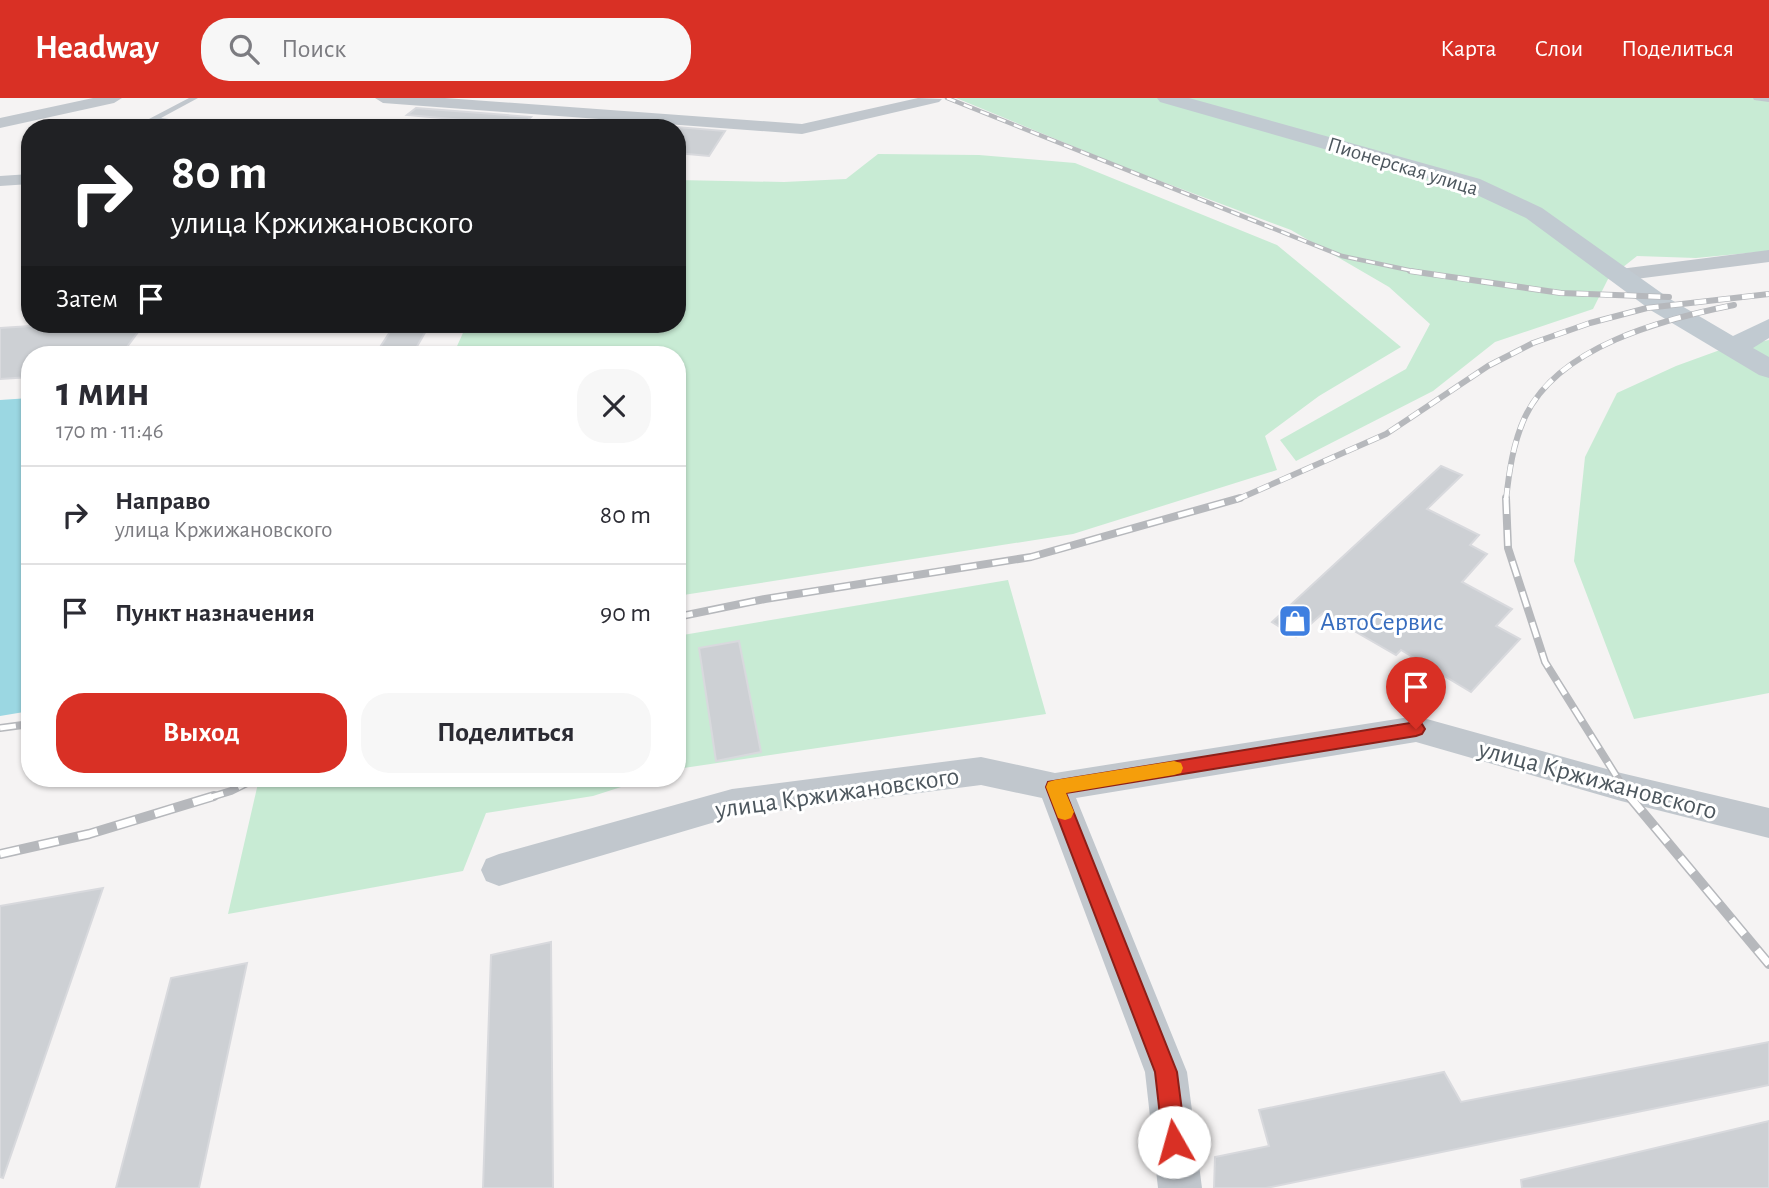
<!DOCTYPE html>
<html lang="ru">
<head>
<meta charset="utf-8">
<style>
  :root { --surface:#fff; --page:#f7f7f7; --text:#2b2b33; --muted:#7c7c81; --line:#e1e1e2; --accent:#d93025 }
  body { margin:0; font-family:"Alegreya Sans",sans-serif; background:var(--page); color:var(--text); height:100vh; display:flex; flex-direction:column; font-size:26px; white-space:nowrap }
  * { box-sizing:border-box; margin:0 }
  p { font-size:23px; color:var(--muted) }
  .icon { flex:none; width:38px; height:38px; fill:none; stroke:currentColor; stroke-width:2; stroke-linecap:round; stroke-linejoin:round }
  .map { position:relative; flex:1; overflow:hidden }
  .panel { position:absolute; left:21px; top:248px; width:665px; height:441px; display:flex; flex-direction:column; background:var(--surface); border-radius:28px; box-shadow:0 2px 5px #0004 }
  .panel>* { flex:none }
  .banner { position:absolute; left:21px; top:21px; width:665px; height:214px; border-radius:28px; box-shadow:0 2px 5px #0004; background:#202124; color:#fff; overflow:hidden }
  .pin { position:absolute; display:grid; place-items:center; width:60px; height:60px; color:#fff; margin:-72px -30px; border-radius:50% 50% 50% 0; rotate:-45deg; box-shadow:0 0 7px #0007 }
  .pin .icon { rotate:45deg }
  .me { position:absolute; width:77px; margin:-38px; rotate:353deg; stroke-linejoin:round; filter:drop-shadow(0 0 5px #0008) }
  .turn { display:flex; align-items:center; gap:24px; height:147px; padding:0 35px; font-size:32px }
  .turn .icon { width:91px; height:91px; stroke-width:2.5 }
  .turn b { display:block; font-size:49px; line-height:60px }
  .then { display:flex; align-items:center; height:66px; padding:0 35px; background:#0003; gap:14px; font-size:26px }
  .round { display:grid; place-items:center; flex:none; width:74px; height:74px; border-radius:28px; background:var(--page) }
  .summary { display:flex; align-items:center; justify-content:space-between; height:119px; padding:0 35px }
  h1 { font-size:42px; font-weight:600; line-height:52px }
  .button { display:flex; gap:14px; margin-top:auto; padding:14px 35px }
  .button a { flex:1; height:80px; border-radius:28px; background:var(--accent); color:#fff; font-size:28px; font-weight:600; line-height:80px; text-align:center }
  .button a+a { background:var(--page); color:var(--text) }
  ul { padding:0; list-style:none }
  li { display:flex; align-items:center; gap:21px; height:98px; padding:0 35px; border-top:2px solid var(--line) }
  li div { flex:1 }
  li b { display:block; font-size:26px }
  li em { font-style:normal }
  header { display:flex; align-items:center; gap:42px; box-sizing:border-box; height:98px; padding:0 35px; background:var(--accent); color:#fff }
  header strong { font-size:33px }
  nav { display:flex; gap:38px; margin-inline-start:auto; font-size:24px }
  .search { width:490px; height:63px; background:var(--page); display:flex; align-items:center; gap:18px; box-sizing:border-box; padding:0 24px; border-radius:28px; color:var(--muted); font-size:26px }
  .map>svg:first-child { display:block }
  .green { fill:#c8ebd4 }
  .water { fill:#9bd7e2 }
  .building { fill:#cdd0d4; stroke:#d8d9dd; stroke-width:2 }
  .lines { fill:none; stroke-linecap:round; stroke-linejoin:round }
  .lane { fill:#c1c7cd; fill-rule:evenodd }
  .street { fill:#c1c7cd; fill-rule:evenodd }
  .secondary { fill:#c1cad1; fill-rule:evenodd }
  .rail-far3-casing { stroke:#b6b8bc; stroke-width:4.5 }
  .rail-far2-casing { stroke:#b6b8bc; stroke-width:6 }
  .rail-far1-casing { stroke:#b6b8bc; stroke-width:8 }
  .rail-casing { stroke:#b6b8bc; stroke-width:10 }
  .rail-far3 { stroke:#fff; stroke-width:2.5; stroke-dasharray:9; stroke-linecap:butt }
  .rail-far2 { stroke:#fff; stroke-width:4.5; stroke-dasharray:12; stroke-linecap:butt }
  .rail-far1 { stroke:#fff; stroke-width:5; stroke-dasharray:16; stroke-linecap:butt }
  .rail { stroke:#fff; stroke-width:7; stroke-dasharray:20; stroke-linecap:butt }
  .route { fill:#d93025; stroke:#8d1f18; stroke-width:2 }
  .slow { fill:#f59e0b }
  .labels { text-anchor:middle; stroke-width:6; stroke-linejoin:round; paint-order:stroke }
  .far-street-label { font-size:21px; fill:#4d575e; stroke:#fff }
  .shop-label { font-size:26px; fill:#366cbe; stroke:#fff; text-anchor:start }
  .street-label { font-size:26px; fill:#4d575e; stroke:#fff }
</style>
</head>
<body>
<header>
<strong>Headway</strong>
<div class="search"><svg class="icon" aria-label="search" viewBox="0 0 24 24"><circle cx="10" cy="10" r="6"/><path d="M15 15l6 6"/></svg>Поиск</div>
<nav><a>Карта</a><a>Слои</a><a>Поделиться</a></nav>
</header>
<div class="map">
<svg width="1769" height="1090" viewBox="0 0 1769 1090">
  <rect width="100%" height="100%" fill="#f5f3f3"/>
  <path class="green" d="M956 0H1769V153L1696 160 1637 158 1608 181 1593 211 1495 244 1433 293 1296 363 1280 342 1406 271 1430 226 1389 189 1291 132 1131 72Z
    M878 56 979 57 1075 65 1277 147 1401 249 1319 298 1265 338 1277 372 1073 436 677 498V257H453L467 226H677V82L784 84 846 81Z
    M1769 242V595L1634 621 1574 463 1585 359 1617 295 1676 268 1720 252Z
    M1008 482 1046 616 677 671V538Z
    M259 681H646L593 698 486 715 463 773 228 816Z"/>
  <path class="water" d="M30 300V613L0 618V302Z"/>
  <path class="building" d="M416 10 531 19 523 27 407 17Z
    M677 30V29L725 33 709 58 677 55Z
    M62 226H144L121 257H30V279L0 281V230Z
    M395 226H430L412 257H375Z
    M1441 368 1462 377 1427 411 1479 437 1470 447 1487 456 1462 484 1512 511 1496 528 1520 541 1471 594 1401 552 1396 557 1323 515 1296 539 1272 524Z
    M739 543 761 654 716 663 699 550Z
    M103 790 3 1080 0 1079V808Z
    M551 844 553 1090H483L491 857Z
    M247 865 199 1090H116L171 880Z
    M1769 944V987L1266 1090H1214L1215 1059 1269 1048 1259 1012 1444 974 1461 1004Z
    M1769 1023V1090H1522L1521 1082Z"/>
  <g class="lines">
    <path class="lane" d="M189 0H198L161 20 239 30H212L149 21Z
      M1753 0H1769V4L1754 2Z
      M640 17 647 19 640 30H632Z"/>
    <path class="street" d="M93 0H122L114 5 0 30V20Z
      M375 0H445L802 26 918 0 942 1 939 4 802 36 383 5Z
      M30 76V86L0 88V78Z
      M1769 152V164L1620 183 1613 181 1610 177 1613 173 1620 171Z
      M1416 618 1621 675 1769 710V740L1621 703 1416 644 1076 700 1187 974 1202 1090H1158L1145 974 1042 700 981 687 732 719 499 788 486 783 481 772 486 761 499 756 732 691 981 659 1055 675Z"/>
    <path class="secondary" d="M1157 0H1189L1480 81 1542 110 1670 201 1733 238 1769 221V240L1753 250 1769 259V280L1759 277 1652 213 1526 120 1464 91 1160 4Z"/>
    <defs>
      <path id="rail-far3" d="M947 0 1342 158 1418 174"/>
      <path id="rail-far2" d="M1410 173 1561 195 1669 199
        M1236 402 1386 336 1488 268 1533 245 1590 225 1647 210 1769 196
        M1506 402C1509 374 1513 345 1525 319 1558 248 1664 221 1734 207"/>
      <path id="rail-far1" d="M1506 400 1508 450 1545 564 1630 700
        M677 519 765 501 1031 459 1240 400
        M0 630 30 626
        M208 700 231 693 255 681"/>
      <path id="rail" d="M1629 698 1769 866
        M0 756 89 736 214 698"/>
    </defs>
    <use href="#rail-far3" class="rail-far3-casing"/>
    <use href="#rail-far2" class="rail-far2-casing"/>
    <use href="#rail-far1" class="rail-far1-casing"/>
    <use href="#rail" class="rail-casing"/>
    <use href="#rail-far3" class="rail-far3"/>
    <use href="#rail-far2" class="rail-far2"/>
    <use href="#rail-far1" class="rail-far1"/>
    <use href="#rail" class="rail"/>
  </g>
  <path class="route" d="M1416 624 1422 626 1425 631 1422 636 1416 638 1066 695 1177 974 1186 1044 1183 1052 1174 1055 1166 1052 1163 1044 1155 974 1046 689 1048 684Z"/>
  <path class="slow" d="M1174 663 1181 665 1183 670 1181 675 1174 677 1066 695 1074 714 1071 720 1065 722 1058 720 1046 689 1048 684 1055 682Z"/>
  <defs>
    <symbol id="shop-square" viewBox="-11 -11 22 22"><rect x="-9" y="-9" width="18" height="18" rx="4" fill="#3f7fe0" stroke="#fff"/><path d="M-5-2.5h2.3a2.7 3.5 0 0 1 5.4 0H5L5.5 6h-11ZM-1.5-2.5h3a1.5 2.3 0 0 0-3 0Z" fill="#fff"/></symbol>
  </defs>
  <g fill-rule="evenodd">
    <use href="#shop-square" x="1276" y="504" width="38" height="38"/>
  </g>
  <g class="labels">
    <g class="far-street-label">
      <text transform="translate(1403 68) rotate(17)" y="7">Пионерская улица</text>
    </g>
    <g class="shop-label">
      <text x="1320" y="532">АвтоСервис</text>
    </g>
    <g class="street-label">
      <text transform="translate(1598 681) rotate(15)" y="9">улица Кржижановского</text>
      <text transform="translate(837 694) rotate(-8)" y="9">улица Кржижановского</text>
    </g>
  </g>
</svg>
<div class="pin" style="left:1416px;top:631px;background:#d93025"><svg class="icon" aria-label="arrive" viewBox="0 0 24 24"><path d="M6 21V4h12l-3 4 3 4H6"/></svg></div>
<svg class="me" style="left:1174px;top:1044px" viewBox="-20 -20 40 40"><circle r="19" fill="#fff"/><path d="M0-13L10 11 0 6-10 11z" fill="#d93025"/></svg>
<div class="banner">
<div class="turn"><svg class="icon" aria-label="right" viewBox="0 0 24 24"><path d="M7 20v-9h11M14 6l5 5-5 5"/></svg><div><b>80 m</b>улица Кржижановского</div></div>
<div class="then">Затем<svg class="icon" aria-label="arrive" viewBox="0 0 24 24"><path d="M6 21V4h12l-3 4 3 4H6"/></svg></div>
</div>
<section class="panel">
<div class="summary"><div><h1>1 мин</h1><p>170 m · 11:46</p></div><a class="round"><svg class="icon" aria-label="close" viewBox="0 0 24 24"><path d="M6 6l12 12M18 6L6 18"/></svg></a></div>
<ul>
<li><svg class="icon" aria-label="right" viewBox="0 0 24 24"><path d="M7 20v-9h11M14 6l5 5-5 5"/></svg><div><b>Направо</b><p>улица Кржижановского</p></div><em>80 m</em></li>
<li><svg class="icon" aria-label="arrive" viewBox="0 0 24 24"><path d="M6 21V4h12l-3 4 3 4H6"/></svg><div><b>Пункт назначения</b></div><em>90 m</em></li>
</ul>
<div class="button"><a>Выход</a><a>Поделиться</a></div>
</section>
</div>
</body>
</html>
